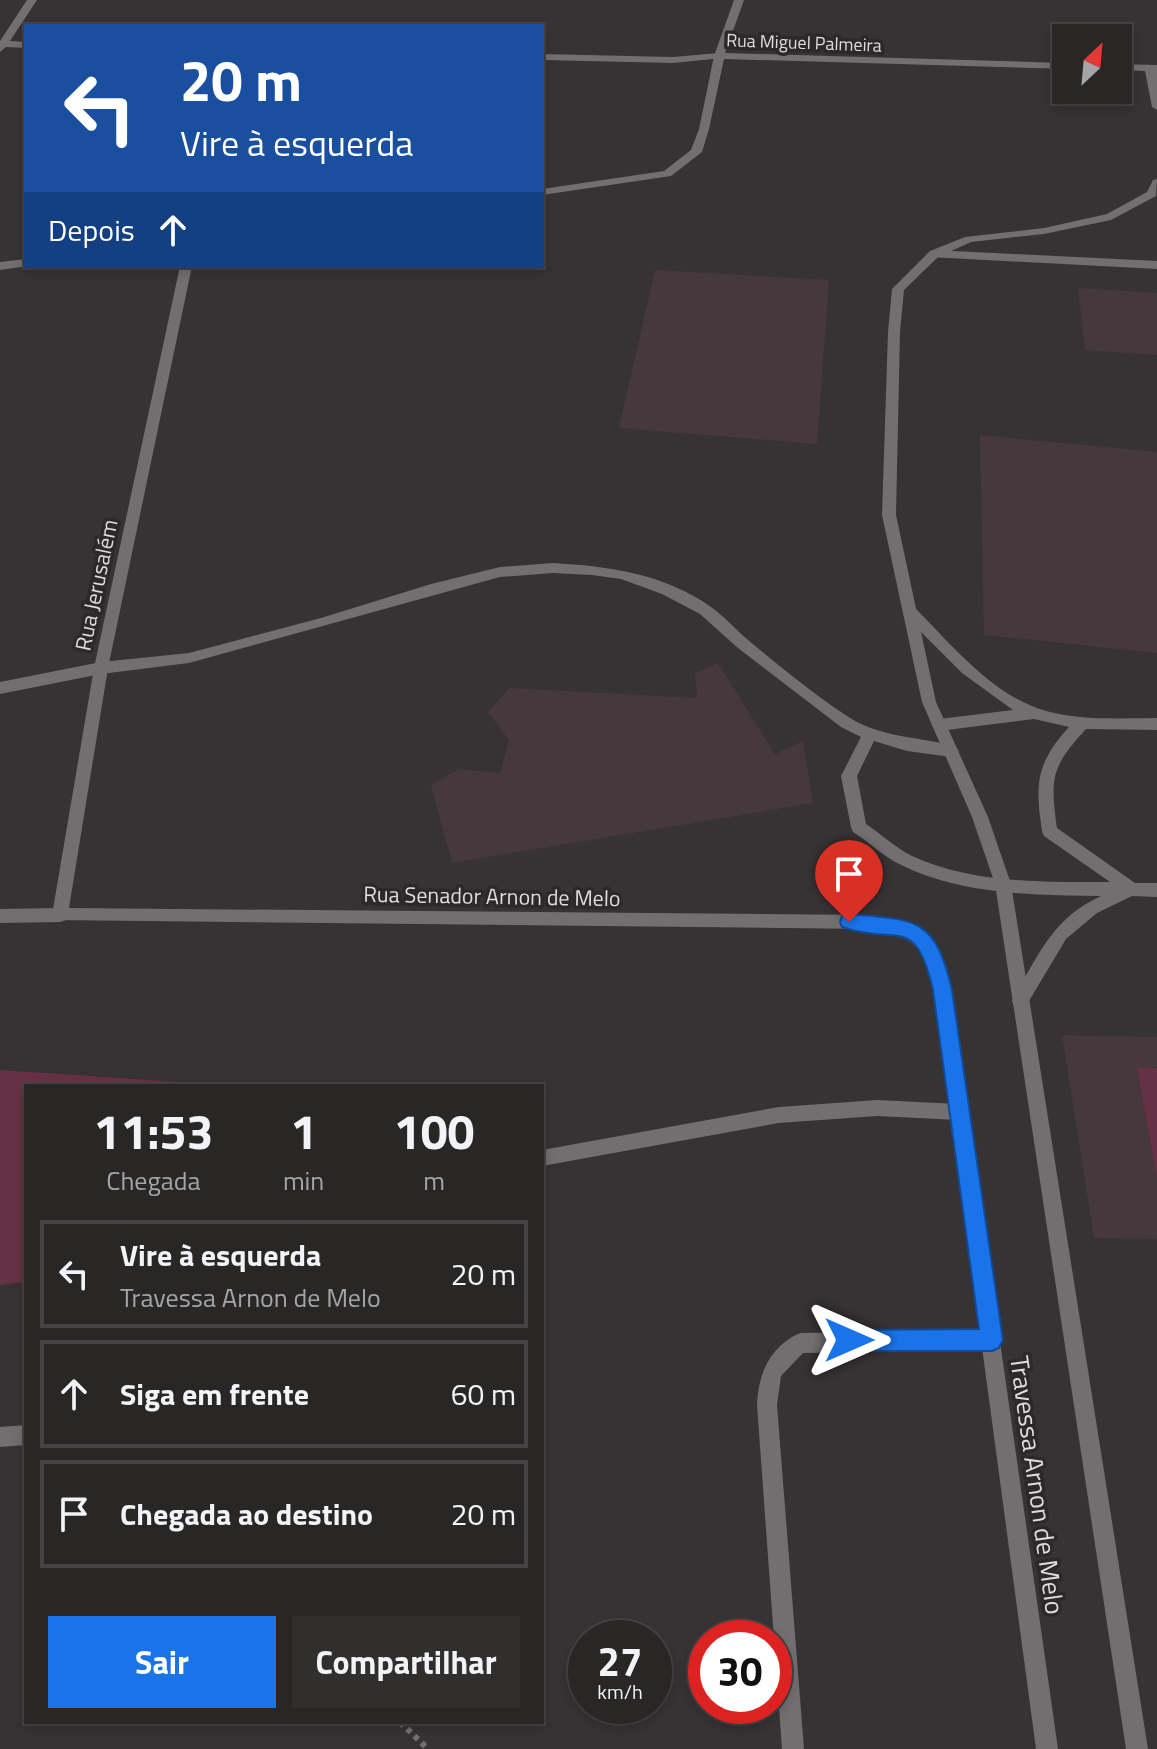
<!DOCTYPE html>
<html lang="pt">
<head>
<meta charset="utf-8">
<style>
  :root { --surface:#292626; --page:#312e2e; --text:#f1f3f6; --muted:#a5a5a7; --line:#454343; --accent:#1a73e8 }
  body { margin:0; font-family:"Titillium Web",sans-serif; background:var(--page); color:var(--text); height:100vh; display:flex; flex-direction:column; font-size:30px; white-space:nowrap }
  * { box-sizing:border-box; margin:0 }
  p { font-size:26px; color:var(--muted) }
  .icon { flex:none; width:44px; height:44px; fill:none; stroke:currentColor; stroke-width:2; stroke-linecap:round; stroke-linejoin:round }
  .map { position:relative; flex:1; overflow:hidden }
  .drawer { position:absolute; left:24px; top:1084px; width:520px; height:640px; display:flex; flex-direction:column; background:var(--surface); border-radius:0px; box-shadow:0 4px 12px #0003,0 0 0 2px var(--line) }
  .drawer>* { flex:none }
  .hud { position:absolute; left:24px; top:24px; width:520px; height:244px; border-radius:0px; box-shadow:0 4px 12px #0003,0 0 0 2px var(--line); background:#1a4fa0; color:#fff; overflow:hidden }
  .needle { width:52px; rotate:26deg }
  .controls { position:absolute; left:1052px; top:24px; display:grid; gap:16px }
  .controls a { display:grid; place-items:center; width:80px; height:80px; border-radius:0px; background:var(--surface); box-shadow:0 4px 12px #0003,0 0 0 2px var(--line); font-size:40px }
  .speed { position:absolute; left:568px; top:1620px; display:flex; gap:16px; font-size:40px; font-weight:700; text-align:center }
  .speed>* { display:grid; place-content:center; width:104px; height:104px; border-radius:50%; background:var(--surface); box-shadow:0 4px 12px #0003,0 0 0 2px var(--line); line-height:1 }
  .speed small { font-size:20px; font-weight:400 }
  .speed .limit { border:12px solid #d22; background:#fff; color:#111 }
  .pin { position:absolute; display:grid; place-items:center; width:68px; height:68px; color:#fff; margin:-82px -34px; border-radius:50% 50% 50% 0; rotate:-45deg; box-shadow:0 0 8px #0007 }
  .pin .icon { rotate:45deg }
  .me { position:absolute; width:88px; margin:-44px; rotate:90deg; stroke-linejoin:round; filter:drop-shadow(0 0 6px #0008) }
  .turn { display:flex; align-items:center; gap:28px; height:168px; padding:0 24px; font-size:36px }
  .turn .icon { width:104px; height:104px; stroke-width:2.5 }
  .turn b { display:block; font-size:56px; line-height:68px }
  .then { display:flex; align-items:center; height:76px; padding:0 24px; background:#0003; gap:16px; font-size:30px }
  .eta { display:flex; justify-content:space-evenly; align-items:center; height:136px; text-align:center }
  .eta b { font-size:48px; font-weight:700; line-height:56px }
  .action { display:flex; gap:16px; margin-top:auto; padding:16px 24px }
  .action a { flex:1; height:92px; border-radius:0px; background:var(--accent); color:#fff; font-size:32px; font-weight:700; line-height:92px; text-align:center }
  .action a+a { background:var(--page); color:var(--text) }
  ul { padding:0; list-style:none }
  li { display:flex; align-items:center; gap:24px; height:108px; margin:0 16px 12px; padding:0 8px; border:4px solid var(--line); border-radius:0px }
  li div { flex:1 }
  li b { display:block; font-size:30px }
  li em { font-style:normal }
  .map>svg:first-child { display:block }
  .built { fill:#46393d }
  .green { fill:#673145 }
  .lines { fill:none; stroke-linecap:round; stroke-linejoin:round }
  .path { stroke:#747071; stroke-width:6; stroke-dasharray:5 5; stroke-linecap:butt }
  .service { fill:#726f70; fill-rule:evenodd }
  .minor { fill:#726f70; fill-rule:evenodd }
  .tertiary { fill:#726f70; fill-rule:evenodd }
  .route { fill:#1a73e8; stroke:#114b97; stroke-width:2 }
  .labels { text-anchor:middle; stroke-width:7; stroke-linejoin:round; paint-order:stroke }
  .far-street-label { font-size:18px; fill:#dfdcdd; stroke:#2d2829 }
  .street-label { font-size:22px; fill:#dfdcdd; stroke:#2d2829 }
  .near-street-label { font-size:26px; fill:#dfdcdd; stroke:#2d2829 }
</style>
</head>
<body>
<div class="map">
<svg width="1157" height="1749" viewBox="0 0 1157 1749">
  <rect width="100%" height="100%" fill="#373233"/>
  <path class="built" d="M655 270 829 280 817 444 619 428Z
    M1078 288 1157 293V355L1085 350Z
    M980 435 1157 452V653L984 635Z
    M718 663 775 754 803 741 813 803 452 863 431 785 459 769 500 773 509 740 488 712 509 688 697 698 695 673Z
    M1062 1035 1157 1037V1067L1137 1069 1157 1180V1239L1094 1238Z"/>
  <path class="green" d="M1137 1068H1157V1180Z
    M0 1070 239 1086H26V1282L0 1285Z"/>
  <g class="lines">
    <path class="path" d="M400 1722 428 1749"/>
    <path class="service" d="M934 250 1157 261V269L930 257 928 254Z
      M553 563C608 566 665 574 711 607 724 616 735 629 748 640 778 665 817 697 850 718 884 739 921 736 956 747L959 751 956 755 951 757 907 751 874 741 857 776 866 824C881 834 896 848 912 856 973 884 1044 882 1110 882L1044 836 1042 831C1035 784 1036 763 1069 727L1034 719 939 731 934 729 932 725 939 719 1013 710 962 673 905 616 903 612 905 608H915C953 646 993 696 1046 711 1082 721 1120 718 1157 718V730L1086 729C1051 767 1050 778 1057 828L1135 883H1157V897L1132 896 1097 913 1066 939 1026 1006 1020 1008 1014 1006 1012 1001 1014 996C1040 953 1053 918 1101 896 1034 895 961 895 899 864 883 856 869 842 853 832L851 827 841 776 861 737 841 727 738 648 700 614 662 594 621 579 592 575 553 573 500 577 189 663 101 674 0 694V682L101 662 189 653 321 618 431 584 500 567Z"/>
    <path class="minor" d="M27 0H37L10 41 26 42V48L6 47 0 52V41Z
      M719 53 723 54V58L673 63 542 60V54L673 57Z
      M26 259V266H28L0 270V262Z
      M60 908 66 910 68 915 66 920 60 922 0 923V909Z
      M877 1100 958 1104 964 1106 967 1112 964 1118 958 1120 877 1116 779 1123 542 1166V1150L779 1107Z
      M992 1330 999 1333 1002 1340 999 1347 992 1350 803 1353 781 1376 777 1405 804 1749H782L757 1405C758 1374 770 1346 800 1333Z
      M26 1425V1445L0 1447V1427Z"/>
    <path class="tertiary" d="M734 0H744L725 53 1066 63V69L724 59 709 129 702 152 671 176 542 195V189L664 171 691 150 699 129 714 56Z
      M1118 64 1157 65V110L1152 107 1145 71 1118 70Z
      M1157 179 1156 196 1111 220 1044 234 971 242 938 257 904 290 900 332 896 515 936 702 988 817 1011 884 1148 1749H1126L995 884 972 817 922 702 882 515 888 332 892 289 930 251 965 237 1044 228 1107 214 1147 192 1153 180Z
      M180 266H192L108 668 69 908 870 915C924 922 937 938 950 990L1058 1749H1036L934 990C923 947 915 935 870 929L54 920 52 915 94 668Z"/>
  </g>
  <path class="route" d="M849 914C917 920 935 917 952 990L1003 1340 999 1348 992 1351H849L841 1348 838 1340 841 1333 849 1330 979 1329 933 990C915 912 898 947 842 927L840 922 842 916Z"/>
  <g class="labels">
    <g class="far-street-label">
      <text transform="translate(804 43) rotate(2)" y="6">Rua Miguel Palmeira</text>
    </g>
    <g class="street-label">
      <text transform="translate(96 585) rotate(-78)" y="8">Rua Jerusalém</text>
      <text transform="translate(492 896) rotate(1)" y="8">Rua Senador Arnon de Melo</text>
    </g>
    <g class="near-street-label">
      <text transform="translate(1037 1485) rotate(82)" y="9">Travessa Arnon de Melo</text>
    </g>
  </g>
</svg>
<div class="controls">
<a><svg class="needle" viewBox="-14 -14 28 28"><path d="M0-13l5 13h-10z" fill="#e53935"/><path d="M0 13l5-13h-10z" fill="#a5a5a7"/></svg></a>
</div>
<div class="speed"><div>27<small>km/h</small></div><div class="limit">30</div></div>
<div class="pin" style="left:849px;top:922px;background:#d93025"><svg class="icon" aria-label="arrive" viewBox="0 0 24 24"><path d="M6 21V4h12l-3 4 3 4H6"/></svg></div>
<svg class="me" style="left:849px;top:1340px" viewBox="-20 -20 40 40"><path d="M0-17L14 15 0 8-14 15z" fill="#1a73e8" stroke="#fff" stroke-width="4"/></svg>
<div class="hud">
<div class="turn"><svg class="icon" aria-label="left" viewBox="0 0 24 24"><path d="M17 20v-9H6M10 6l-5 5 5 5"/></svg><div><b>20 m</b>Vire à esquerda</div></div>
<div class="then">Depois<svg class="icon" aria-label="ahead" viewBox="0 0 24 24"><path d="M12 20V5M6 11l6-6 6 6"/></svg></div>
</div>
<section class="drawer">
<div class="eta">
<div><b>11:53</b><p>Chegada</p></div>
<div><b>1</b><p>min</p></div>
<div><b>100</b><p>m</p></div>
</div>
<ul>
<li><svg class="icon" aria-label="left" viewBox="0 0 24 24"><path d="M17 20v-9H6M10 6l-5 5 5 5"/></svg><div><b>Vire à esquerda</b><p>Travessa Arnon de Melo</p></div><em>20 m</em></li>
<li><svg class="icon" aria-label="ahead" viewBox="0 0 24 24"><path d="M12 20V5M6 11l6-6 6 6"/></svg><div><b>Siga em frente</b></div><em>60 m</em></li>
<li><svg class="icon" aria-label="arrive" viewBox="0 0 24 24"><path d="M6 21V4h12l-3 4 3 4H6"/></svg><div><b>Chegada ao destino</b></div><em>20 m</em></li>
</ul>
<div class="action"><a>Sair</a><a>Compartilhar</a></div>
</section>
</div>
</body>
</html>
